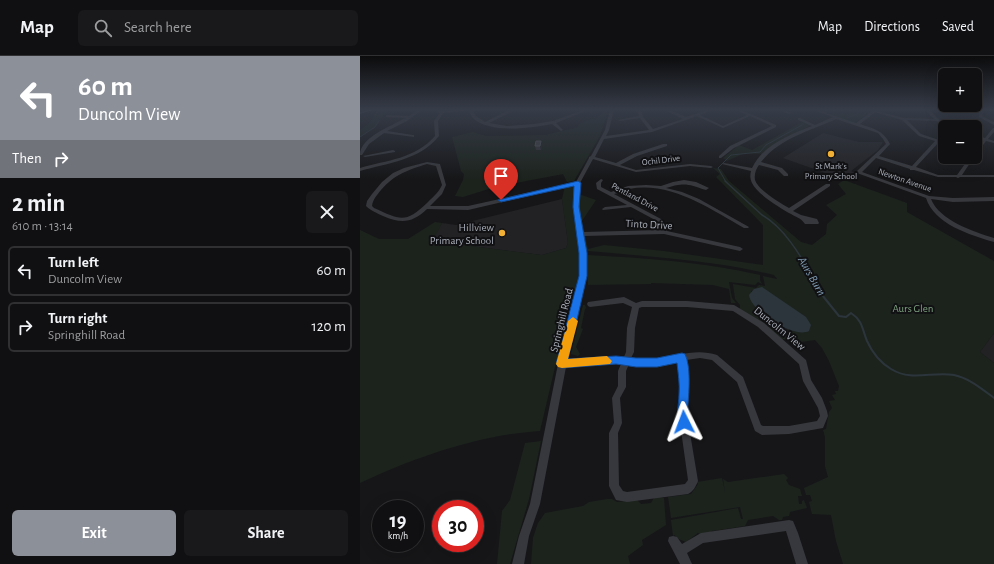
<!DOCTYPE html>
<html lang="en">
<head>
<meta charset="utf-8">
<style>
  :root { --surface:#101012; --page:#19191b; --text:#f1f3f6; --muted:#9c9d9f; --line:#303032; --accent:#8c9099 }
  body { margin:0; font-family:"Alegreya Sans",sans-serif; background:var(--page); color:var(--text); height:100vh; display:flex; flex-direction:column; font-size:15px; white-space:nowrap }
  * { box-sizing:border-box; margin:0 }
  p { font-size:13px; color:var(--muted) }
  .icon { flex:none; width:22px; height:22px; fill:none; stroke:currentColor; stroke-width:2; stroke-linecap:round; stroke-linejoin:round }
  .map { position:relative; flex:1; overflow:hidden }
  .sheet { display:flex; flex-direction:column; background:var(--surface); width:360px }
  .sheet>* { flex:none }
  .guide { background:#8c9099; color:#fff; overflow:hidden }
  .buttons { position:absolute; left:578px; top:12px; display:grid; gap:8px }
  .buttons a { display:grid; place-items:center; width:44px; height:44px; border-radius:6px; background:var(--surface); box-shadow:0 4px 16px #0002,0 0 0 1px var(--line); font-size:20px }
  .speed { position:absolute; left:12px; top:444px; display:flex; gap:8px; font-size:20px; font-weight:700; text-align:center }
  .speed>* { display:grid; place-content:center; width:52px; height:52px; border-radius:50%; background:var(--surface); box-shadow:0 4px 16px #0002,0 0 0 1px var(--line); line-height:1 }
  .speed small { font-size:10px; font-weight:400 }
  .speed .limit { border:6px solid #d22; background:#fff; color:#111 }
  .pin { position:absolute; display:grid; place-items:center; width:34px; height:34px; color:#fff; margin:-41px -17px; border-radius:50% 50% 50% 0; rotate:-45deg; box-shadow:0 0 4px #0007 }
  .pin .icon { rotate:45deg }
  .me { position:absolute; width:44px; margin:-22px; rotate:357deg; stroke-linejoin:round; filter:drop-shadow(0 0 3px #0008) }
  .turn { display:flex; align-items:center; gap:14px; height:84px; padding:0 12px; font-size:18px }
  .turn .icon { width:52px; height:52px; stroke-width:2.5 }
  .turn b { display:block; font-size:28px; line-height:34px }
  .then { display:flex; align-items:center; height:38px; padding:0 12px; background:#0003; gap:8px; font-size:15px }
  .round { display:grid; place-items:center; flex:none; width:42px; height:42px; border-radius:6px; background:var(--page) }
  .overview { display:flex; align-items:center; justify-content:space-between; height:68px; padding:0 12px }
  h1 { font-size:24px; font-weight:700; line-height:30px }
  .button { display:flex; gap:8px; margin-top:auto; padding:8px 12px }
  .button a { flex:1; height:46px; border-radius:6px; background:var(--accent); color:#fff; font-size:16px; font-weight:700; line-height:46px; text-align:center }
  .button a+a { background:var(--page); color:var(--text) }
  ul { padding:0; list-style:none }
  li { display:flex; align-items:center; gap:12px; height:50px; margin:0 8px 6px; padding:0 4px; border:2px solid var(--line); border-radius:6px }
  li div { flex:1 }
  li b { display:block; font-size:15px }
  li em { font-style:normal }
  header { display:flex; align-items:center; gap:24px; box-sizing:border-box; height:56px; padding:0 20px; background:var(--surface); border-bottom:1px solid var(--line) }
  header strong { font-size:19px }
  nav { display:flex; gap:22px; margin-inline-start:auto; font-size:14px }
  .search { width:280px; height:36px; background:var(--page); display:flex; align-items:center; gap:10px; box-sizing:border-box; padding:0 14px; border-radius:6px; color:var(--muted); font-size:15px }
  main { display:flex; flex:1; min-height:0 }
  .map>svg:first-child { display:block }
  .built { fill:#222225 }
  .green { fill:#1c231d; fill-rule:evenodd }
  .water { fill:#2c353c }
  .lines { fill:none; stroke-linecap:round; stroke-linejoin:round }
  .stream-far2 { stroke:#2c353c; stroke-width:1 }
  .stream-far1 { stroke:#2c353c; stroke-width:1.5 }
  .stream { stroke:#2c353c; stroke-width:2 }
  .minor { fill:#37383d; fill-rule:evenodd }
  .major { fill:#53555c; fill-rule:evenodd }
  .wall { fill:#323236 }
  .shaded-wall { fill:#212124 }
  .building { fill:#3f3f44; stroke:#4f5156 }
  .route { fill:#1a73e8; stroke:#114b97 }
  .slow { fill:#f59e0b }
  .poi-dot { fill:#f2b134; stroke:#111113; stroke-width:1.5 }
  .labels { text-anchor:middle; stroke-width:4; stroke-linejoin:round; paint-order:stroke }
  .far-street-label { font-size:9px; fill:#a8adb8; stroke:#111113 }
  .far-poi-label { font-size:9px; fill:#a8adb8; stroke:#111113 }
  .street-label { font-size:11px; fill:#a8adb8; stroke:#111113 }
  .poi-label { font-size:11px; fill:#a8adb8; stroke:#111113; text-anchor:end }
  .park-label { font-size:11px; fill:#7fa381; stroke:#111113 }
  .water-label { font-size:12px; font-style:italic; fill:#7f9bb3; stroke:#111113 }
</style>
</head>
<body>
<header>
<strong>Map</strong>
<div class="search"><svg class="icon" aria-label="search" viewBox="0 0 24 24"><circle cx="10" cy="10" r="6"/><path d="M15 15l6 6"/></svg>Search here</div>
<nav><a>Map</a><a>Directions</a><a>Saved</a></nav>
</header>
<main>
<section class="sheet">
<div class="guide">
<div class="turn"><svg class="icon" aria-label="left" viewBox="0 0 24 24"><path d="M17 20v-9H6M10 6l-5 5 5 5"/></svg><div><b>60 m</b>Duncolm View</div></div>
<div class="then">Then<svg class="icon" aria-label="right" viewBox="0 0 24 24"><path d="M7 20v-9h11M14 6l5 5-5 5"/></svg></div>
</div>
<div class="overview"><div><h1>2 min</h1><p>610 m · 13:14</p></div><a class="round"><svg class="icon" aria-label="close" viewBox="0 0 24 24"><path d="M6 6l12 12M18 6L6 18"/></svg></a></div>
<ul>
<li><svg class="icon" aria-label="left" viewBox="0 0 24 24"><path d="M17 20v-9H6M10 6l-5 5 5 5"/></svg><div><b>Turn left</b><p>Duncolm View</p></div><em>60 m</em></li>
<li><svg class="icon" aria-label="right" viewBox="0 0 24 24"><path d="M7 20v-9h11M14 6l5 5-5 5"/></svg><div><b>Turn right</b><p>Springhill Road</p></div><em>120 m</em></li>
</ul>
<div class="button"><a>Exit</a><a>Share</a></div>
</section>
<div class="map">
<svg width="634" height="508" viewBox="0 0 634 508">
  <rect width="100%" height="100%" fill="#161618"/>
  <path class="built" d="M463 77 499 86H523L518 94 491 115 495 117 485 124 423 102Z
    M202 143 208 187 206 192 182 199 72 185 82 167 96 169Z
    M634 277V307L620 296Z"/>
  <path class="green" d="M16 53H26L31 57 24 59 15 71 0 81V74C9 68 14 64 16 53Z
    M460 53H513L495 67 459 54Z
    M245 54 247 58 240 80 214 125 207 126 203 118 135 131 103 141 95 140 103 124 104 118 101 115 92 81 113 76 126 80 185 79 218 71 219 68 231 63H236Z
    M445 66 451 69 412 90 402 98 385 97 367 105 363 102 379 89 392 94 440 67Z
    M353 112 361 113 369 125 441 186 452 189 466 178 467 168 477 159 466 149 486 138 478 128 484 124 547 147V156L634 205V277L620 296 634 307V508H483L476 485 471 459 452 458 449 446 452 445 450 439H446L444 432 468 421 465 410V381L463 374 466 373 469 356 472 352 469 345 475 344 472 339 476 338 475 335H478L479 330 469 305 462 292 455 284 441 286 438 285 433 288 424 283 422 284 380 253V249L375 243 373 228 396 232 399 229 405 230 403 220 417 223 414 219C353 204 291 201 229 195L219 197 218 224 195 311 180 375C118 379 56 401 0 427V174L19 183H48L75 166 82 167 73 185 182 199 206 192 208 187 202 143 205 130 220 129 219 138 236 144 222 165 228 193 244 189 304 195 403 209V169L356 121 360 118ZM400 232 446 276 427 273 396 252 391 235Z
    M227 199C285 202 343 206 400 219V224L402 228 398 226 395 229 369 226 372 242 376 247H371L369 233 353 229 291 227V228L228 229Z
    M223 249H225L226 252 225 253 221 272 223 273 216 291 220 298 218 300 211 298Z
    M181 385 169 443 150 508H137L142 455 150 444 165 387Z
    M424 418 428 422 426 424 429 429 440 433 442 440H438L439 448H442V445L444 444 447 452 430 456 429 460 423 461 422 464H419L413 460 388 464 385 470 352 475 348 479 343 480 338 477 326 486 316 482 315 479 313 480 311 464 378 452 381 463H383L380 451 311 462 308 441 331 438 338 428 337 426 362 422 365 436 363 423 368 426Z
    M295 440 304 442 306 469 282 484 283 489 268 500 270 508H171L173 482 178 467 185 457 223 450 229 446 247 443H252L257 446 277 444 281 448 291 447Z"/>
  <path class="water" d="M402 231 446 261 451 269 449 275C433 283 391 255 389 239L394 233Z"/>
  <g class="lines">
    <path class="stream-far2" d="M487 62 497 58 500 53
      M0 81 15 71 19 65
      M366 126 358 112 371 99 400 96 406 89 442 69"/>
    <path class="stream-far1" d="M365 125 402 159C423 171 441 199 451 220"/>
    <path class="stream" d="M451 219 458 234 479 260 486 261 491 257C503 265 502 273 507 285 512 296 521 307 531 313 552 326 572 315 594 319 609 322 622 333 634 342"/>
    <path class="minor" d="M59 53H63L47 65 27 75 53 79H54V81L24 77 9 88 2 99H0C0 81 32 70 45 62L27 61H26V59L49 60Z
      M71 53H76L82 55 112 53 116 60 125 66 149 54 148 53 161 54 185 53 161 56 153 55 129 67 147 70 174 68 193 65 223 54 254 53 249 74 246 80 289 74 280 62 260 65 258 64 279 60 277 53H281L283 61 293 73 323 63 307 55V53H308L326 61 350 53H355L340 59 363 70 387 59 374 53H379L416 69V71L374 92 361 102H359V100L370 90 412 70 390 60 363 72 337 60 292 76 244 83 235 101 256 107 273 98 303 88H307V90L277 100 260 109 276 114 330 108 351 110 353 111 351 112 330 110 276 116 233 103 220 127 219 145 223 176 301 174V170L297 165 271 151 243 154 242 153 245 151 267 149 237 133 236 127 241 123 243 124 241 127V131L251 136 268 130 286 129 301 130 313 126 324 124 336 126 349 132 346 134C328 128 325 126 306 132L322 136 339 143 389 171 388 172H384C350 153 311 125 269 133 264 134 259 137 254 138L301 163 307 170V175L380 191 383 193 380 195 304 178 224 180 226 197 225 228 207 304 243 301H264L266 296 267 272 272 251 263 247 230 251 228 250 227 248 228 246 264 241 276 247 282 245H327L374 249 404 267 446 304 451 324 462 342 467 355 468 360 463 372 429 378 402 379 395 375 377 326 352 304 340 302 326 304 329 340 326 353 338 425C336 430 333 436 328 438L267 446 256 444 249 430V377L254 367 252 342 258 330V315L261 308 206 311 180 448 169 480 164 508H152L159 480 170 448 198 308 219 228 220 197 218 180 216 178 217 177 213 145 215 129 108 154 67 153C52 167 42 168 23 160 17 157 11 155 6 150L7 145 12 138 22 126 33 117 44 112 67 106 80 108 86 129 82 138 70 150H108L216 126 229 102V101L231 100 245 74 250 54 223 56 196 67 203 74 201 75 192 68C172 72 130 78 113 62 111 60 110 57 109 54L83 57 78 65 79 80C60 104 28 107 0 115V112C27 104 55 103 75 80L74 65 80 57ZM67 108 76 110 82 129C79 136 73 141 68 146 45 168 41 164 14 152L12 150C13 143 17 139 21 134 35 118 48 114 67 108ZM282 251H327L373 255 398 271 439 308 443 325 458 352 460 360 457 365 429 370H403L401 369 383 321 357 299C337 292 317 300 297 302 288 304 280 303 271 302L274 296 275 272 279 252ZM318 305 321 340 318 353 328 424 325 428 267 436 263 435 259 429 258 377 262 367 260 342 266 331V315L269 308 291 310Z
      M416 53H421L432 57 429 58Z
      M450 53H455L496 67 515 53H519L517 55 543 62 574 63 566 55 568 53H572L570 55 588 71 585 72 577 65 547 64 561 78 585 86V88L579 86 556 111 578 119H597L610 101H614L602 119H634V121H600L598 122 596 121H578L554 114H550V113L516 102 502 116 569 140 593 142 634 141V145L593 146 571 143C579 164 614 176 634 182V186C610 179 574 168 566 142L497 117V115L526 88 523 83 518 77 476 63C450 75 420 82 401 106L422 112 428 118V120H424L418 114 399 109C396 113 394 118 395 124 398 134 420 147 429 152L466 128H470V130L433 155 441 159 457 163 459 167 458 168H445C440 161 437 162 431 158 420 152 397 138 392 127 390 123 390 119 391 115L362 108 364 107 392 112C403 89 429 79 452 70L438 64V62H440L455 69 473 61ZM515 56 542 64 559 80 575 85 552 110 519 100 530 88C523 74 514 73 500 68Z
      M608 53 620 54V53H624L622 60 634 66V69L619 61V56Z
      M633 72H634V76L628 83 634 85V87L626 85 617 97H615V93L623 84 615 81V79L625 82Z
      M33 94 35 95V96L5 101 3 100Z
      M429 464 433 465 438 477 448 508H436L426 475 343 487 327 497 332 508H320L308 485 309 481 313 480 317 481 322 488 341 477Z"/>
    <path class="major" d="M10 53H16L0 58V56Z"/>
  </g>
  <path class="wall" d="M182 88 181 94H176L175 90Z"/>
  <path class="shaded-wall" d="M181 85 182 88 181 94 180 90Z"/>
  <path class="building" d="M176 85H181L180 90H175Z"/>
  <linearGradient id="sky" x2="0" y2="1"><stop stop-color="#0c0c0d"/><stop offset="0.43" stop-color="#363c48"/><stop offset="1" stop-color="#363c48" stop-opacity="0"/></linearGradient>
  <rect width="634" height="124" fill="url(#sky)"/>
  <path class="route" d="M218 125 221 127 219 151 227 197V220L208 303 256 300 276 302H297L322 297 325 298C331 311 329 335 328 348 327 356 331 362 328 370L324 371 320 370C315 359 319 349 319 339 320 328 318 317 317 307L297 311H276L256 308 202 312 196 308 219 220V197L213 151 214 130 141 146 138 144Z"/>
  <path class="slow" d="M213 261 218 265 208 303 247 300 252 305 250 308 202 312 198 311 196 308 208 265Z"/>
  <g class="poi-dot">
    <circle cx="471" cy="98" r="4"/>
    <circle cx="142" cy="177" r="4"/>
  </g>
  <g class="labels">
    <g class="far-street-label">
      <text transform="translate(301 104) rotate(-7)" y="3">Ochil Drive</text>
      <text transform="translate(545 124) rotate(19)" y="3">Newton Avenue</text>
      <text transform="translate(275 141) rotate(28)" y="3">Pentland Drive</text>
    </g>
    <g class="far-poi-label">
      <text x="471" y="113">St Mark's<tspan x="471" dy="10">Primary School</tspan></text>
    </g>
    <g class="street-label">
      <text transform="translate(289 168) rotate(3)" y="4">Tinto Drive</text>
      <text transform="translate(201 264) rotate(-76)" y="4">Springhill Road</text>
      <text transform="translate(420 272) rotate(39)" y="4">Duncolm View</text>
    </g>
    <g class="poi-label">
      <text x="134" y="175">Hillview<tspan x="134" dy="13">Primary School</tspan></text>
    </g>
    <g class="park-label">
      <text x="553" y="256">Aurs Glen</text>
    </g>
    <g class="water-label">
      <text transform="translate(452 220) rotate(60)" y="4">Aurs Burn</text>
    </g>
  </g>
</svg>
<div class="buttons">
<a>+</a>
<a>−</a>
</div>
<div class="speed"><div>19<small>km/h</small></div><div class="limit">30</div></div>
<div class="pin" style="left:141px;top:144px;background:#d93025"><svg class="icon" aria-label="arrive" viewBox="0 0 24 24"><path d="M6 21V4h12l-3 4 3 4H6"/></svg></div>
<svg class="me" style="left:324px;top:366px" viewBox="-20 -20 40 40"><path d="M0-17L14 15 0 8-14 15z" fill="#1a73e8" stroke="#fff" stroke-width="4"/></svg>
</div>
</main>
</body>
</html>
